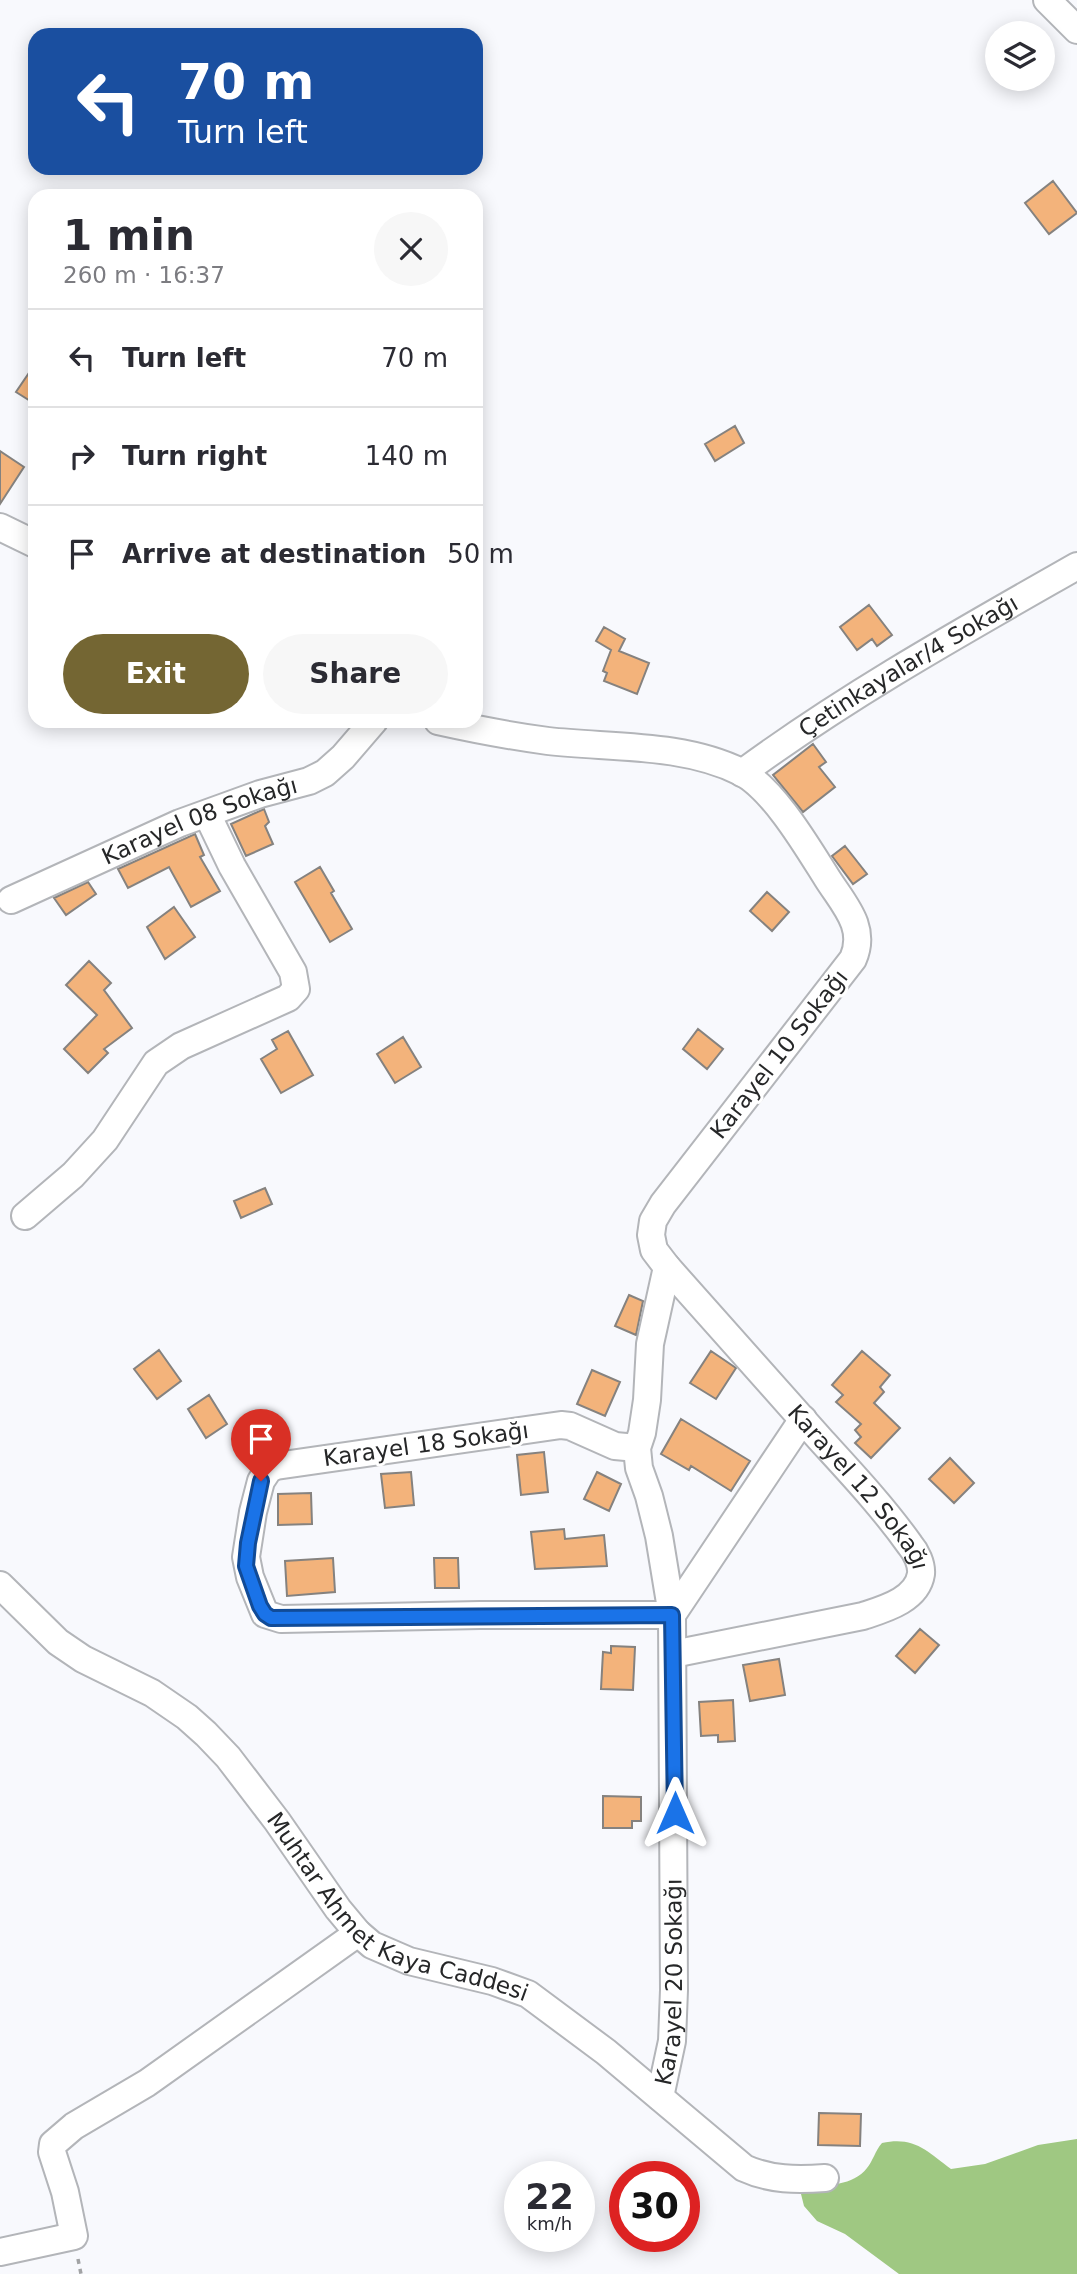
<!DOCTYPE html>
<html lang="en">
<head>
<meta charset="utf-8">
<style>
  :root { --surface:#fff; --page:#f7f7f7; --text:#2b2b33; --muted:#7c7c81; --line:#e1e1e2; --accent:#746633 }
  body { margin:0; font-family:"DejaVu Sans",sans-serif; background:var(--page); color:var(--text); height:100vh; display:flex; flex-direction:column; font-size:26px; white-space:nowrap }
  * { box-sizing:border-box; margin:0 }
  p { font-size:23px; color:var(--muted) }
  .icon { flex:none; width:38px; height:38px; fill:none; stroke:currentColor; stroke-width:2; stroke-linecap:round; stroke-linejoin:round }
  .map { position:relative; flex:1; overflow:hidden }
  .sheet { position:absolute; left:28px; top:189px; width:455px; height:539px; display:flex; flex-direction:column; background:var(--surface); border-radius:21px; box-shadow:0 4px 18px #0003 }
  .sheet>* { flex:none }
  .hud { position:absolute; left:28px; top:28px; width:455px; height:147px; border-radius:21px; box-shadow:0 4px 18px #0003; background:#1a4fa0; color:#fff; overflow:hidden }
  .controls { position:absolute; left:985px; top:21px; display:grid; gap:14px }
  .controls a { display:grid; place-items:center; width:70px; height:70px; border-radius:50%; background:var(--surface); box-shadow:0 4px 18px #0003; font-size:35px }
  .speed { position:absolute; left:504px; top:2161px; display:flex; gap:14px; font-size:35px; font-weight:700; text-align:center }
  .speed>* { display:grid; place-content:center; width:91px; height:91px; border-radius:50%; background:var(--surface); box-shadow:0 4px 18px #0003; line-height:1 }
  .speed small { font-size:18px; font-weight:400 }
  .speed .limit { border:10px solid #d22; background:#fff; color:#111 }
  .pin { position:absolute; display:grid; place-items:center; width:60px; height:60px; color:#fff; margin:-72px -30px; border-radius:50% 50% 50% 0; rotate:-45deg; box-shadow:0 0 7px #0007 }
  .pin .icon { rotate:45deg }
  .me { position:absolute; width:77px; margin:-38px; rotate:0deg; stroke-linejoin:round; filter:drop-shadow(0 0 5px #0008) }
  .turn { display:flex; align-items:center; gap:24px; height:147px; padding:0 35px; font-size:32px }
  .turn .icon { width:91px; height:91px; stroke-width:2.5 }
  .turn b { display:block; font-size:49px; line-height:60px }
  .round { display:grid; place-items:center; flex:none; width:74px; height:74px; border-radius:37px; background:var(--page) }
  .head { display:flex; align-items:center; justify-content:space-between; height:119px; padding:0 35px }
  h1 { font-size:42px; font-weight:600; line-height:52px }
  .button { display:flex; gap:14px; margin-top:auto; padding:14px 35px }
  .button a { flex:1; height:80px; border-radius:42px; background:var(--accent); color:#fff; font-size:28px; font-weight:600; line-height:80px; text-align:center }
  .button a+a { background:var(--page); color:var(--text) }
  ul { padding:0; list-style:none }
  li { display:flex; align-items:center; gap:21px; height:98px; padding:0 35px; border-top:2px solid var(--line) }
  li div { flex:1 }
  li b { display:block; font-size:26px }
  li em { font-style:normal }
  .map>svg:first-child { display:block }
  .forest { fill:#9fc882 }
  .building { fill:#f3b37b; stroke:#85827f; stroke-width:2 }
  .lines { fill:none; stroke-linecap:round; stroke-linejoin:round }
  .minor-casing { stroke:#b3b5b9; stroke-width:30 }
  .path { stroke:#a2a3a5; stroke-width:3.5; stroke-dasharray:5 5; stroke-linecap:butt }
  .minor { stroke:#fff; stroke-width:26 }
  .route-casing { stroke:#114b97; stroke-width:18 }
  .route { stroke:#1a73e8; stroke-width:12 }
  .labels { text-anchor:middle; stroke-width:6; stroke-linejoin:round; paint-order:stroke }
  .street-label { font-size:23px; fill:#262728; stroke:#fff }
</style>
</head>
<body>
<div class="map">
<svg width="1077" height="2274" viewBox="0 0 1077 2274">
  <rect width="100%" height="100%" fill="#f8f9fd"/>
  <path class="forest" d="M1077 2139V2274H899L845 2234 817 2221 804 2206 801 2194 807 2187C827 2185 853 2186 867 2168 873 2161 875 2151 882 2143 914 2136 927 2151 951 2169L985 2164 1038 2145Z"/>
  <path class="building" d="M1053 181 1077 213 1049 234 1025 203Z
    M35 364V404L16 392Z
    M735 426 744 443 715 461 705 444Z
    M0 451 24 467 0 504Z
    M869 605 892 635 877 646 872 639 857 650 840 627Z
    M604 627 625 639 619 651 649 663 637 694 604 681 607 673 603 671 611 650 596 641Z
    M813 744 826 762 819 767 835 787 803 812 773 775Z
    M264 809 269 822 265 826 273 844 246 856 231 824Z
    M195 834 204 855 200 857 220 891 191 907 169 867 128 888 118 869Z
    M845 846 867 874 853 884 832 856Z
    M320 867 334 891 331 893 352 929 330 942 295 882Z
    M88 882 96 894 66 915 54 898Z
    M767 892 789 912 772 931 750 911Z
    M174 907 195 937 165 959 147 927Z
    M89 961 111 983 104 990 132 1028 104 1049 108 1053 88 1073 64 1049 97 1015 66 985Z
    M698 1029 723 1049 707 1069 683 1049Z
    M288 1031 313 1075 281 1093 261 1059 277 1049 272 1040Z
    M403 1037 421 1067 395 1083 377 1054Z
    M265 1188 272 1204 241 1218 234 1201Z
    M629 1295 643 1301 636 1335 615 1326Z
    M159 1350 181 1381 157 1399 134 1369Z
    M711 1351 736 1368 716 1399 690 1383Z
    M862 1351 890 1375 880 1387 884 1392 874 1403 900 1428 871 1458 855 1443 861 1437 855 1430 861 1424 836 1402 843 1395 832 1385Z
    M592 1370 620 1382 605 1416 577 1404Z
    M209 1395 227 1424 206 1438 188 1409Z
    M681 1419 750 1461 731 1491 691 1466 689 1470 661 1454Z
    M544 1452 548 1492 521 1495 517 1455Z
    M950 1458 974 1483 954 1503 929 1479Z
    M411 1472 414 1505 385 1508 381 1474Z
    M597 1472 621 1484 609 1511 584 1499Z
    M311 1493 312 1524 278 1525V1494Z
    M564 1529 565 1539 604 1535 607 1566 535 1569 531 1532Z
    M333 1558 335 1592 287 1596 285 1561Z
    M434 1558H458L459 1588H435Z
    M920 1629 939 1645 915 1673 896 1656Z
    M611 1646 635 1647 633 1690 601 1689 603 1652 611 1653Z
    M779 1659 785 1695 750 1701 743 1665Z
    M733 1700 735 1741 718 1742V1735L701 1736 699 1702Z
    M603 1796 641 1797V1821H632V1828H603Z
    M819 2113 861 2114 860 2146 818 2145Z"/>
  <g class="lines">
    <defs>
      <g id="minor">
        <path d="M1047 0 1077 30"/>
        <path d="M0 527 35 544"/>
        <path id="s1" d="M438 721C474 729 511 736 548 741 610 748 683 743 741 772 773 788 808 848 827 878 844 905 867 927 853 959L663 1204 653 1221 651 1235 654 1250 667 1267C718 1324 769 1381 820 1439 851 1473 883 1507 910 1545 916 1552 922 1564 921 1574 917 1600 884 1609 863 1616L673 1654"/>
        <path id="s2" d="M742 773C848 695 963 631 1077 566"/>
        <path id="s3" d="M11 900 180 823 260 794 309 781 325 773 343 757 374 721"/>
        <path d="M25 1216 73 1175 105 1140 156 1063 181 1046 288 998 296 989 293 972 232 866 207 814"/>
        <path d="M637 1448 615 1446 570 1426 561 1425 276 1466 269 1469 261 1481 253 1512 246 1557 250 1577 265 1614 281 1619 480 1615H672"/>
        <path id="s4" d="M0 1585 58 1642 83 1659 152 1693 187 1717 206 1734 228 1757 277 1821 338 1909 358 1933 372 1945 409 1961 492 1981 528 1994 606 2052 744 2168C770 2180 797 2180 825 2178"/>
        <path d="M672 1615 803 1419"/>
        <path id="s5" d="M660 2097 672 2041 674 1990 672 1615 659 1536 649 1496 639 1468 637 1448 642 1433 647 1400 650 1344 667 1267"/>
        <path d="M0 2252 74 2236 65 2192 52 2152 53 2144 74 2126 147 2083 358 1933"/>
      </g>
    </defs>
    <use href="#minor" class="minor-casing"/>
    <path class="path" d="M78 2259 81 2274"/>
    <use href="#minor" class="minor"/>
  </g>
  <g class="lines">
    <defs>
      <path id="route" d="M261 1481 248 1543 246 1566 260 1606 265 1614 271 1618 672 1615 675 1813"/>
    </defs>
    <use href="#route" class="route-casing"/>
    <use href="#route" class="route"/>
  </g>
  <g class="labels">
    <g class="street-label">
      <text dy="8" stroke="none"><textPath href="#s2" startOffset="198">Çetinkayalar/4 Sokağı</textPath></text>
      <text dy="8" stroke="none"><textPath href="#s3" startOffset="205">Karayel 08 Sokağı</textPath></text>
      <text transform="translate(779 1054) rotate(-52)" y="8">Karayel 10 Sokağı</text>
      <text transform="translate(426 1444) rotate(-8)" y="8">Karayel 18 Sokağı</text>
      <text dy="8" stroke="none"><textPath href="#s1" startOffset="1209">Karayel 12 Sokağı</textPath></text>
      <text dy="8" stroke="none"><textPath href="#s4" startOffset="525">Muhtar Ahmet Kaya Caddesi</textPath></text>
      <text dy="8" stroke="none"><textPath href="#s5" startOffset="116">Karayel 20 Sokağı</textPath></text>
    </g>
  </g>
</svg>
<div class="controls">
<a><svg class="icon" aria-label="layers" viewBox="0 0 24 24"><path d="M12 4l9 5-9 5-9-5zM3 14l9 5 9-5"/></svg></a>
</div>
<div class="speed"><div>22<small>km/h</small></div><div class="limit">30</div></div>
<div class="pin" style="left:261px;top:1481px;background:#d93025"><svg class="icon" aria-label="arrive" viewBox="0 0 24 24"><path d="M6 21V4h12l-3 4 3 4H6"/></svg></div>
<svg class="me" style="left:675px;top:1813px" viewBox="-20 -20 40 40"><path d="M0-17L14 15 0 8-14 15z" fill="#1a73e8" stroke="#fff" stroke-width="4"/></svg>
<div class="hud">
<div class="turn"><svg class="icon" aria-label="left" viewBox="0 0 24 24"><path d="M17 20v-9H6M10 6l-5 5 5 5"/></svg><div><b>70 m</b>Turn left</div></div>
</div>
<section class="sheet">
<div class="head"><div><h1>1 min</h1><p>260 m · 16:37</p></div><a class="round"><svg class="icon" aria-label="close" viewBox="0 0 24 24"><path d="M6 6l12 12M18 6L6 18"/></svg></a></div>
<ul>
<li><svg class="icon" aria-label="left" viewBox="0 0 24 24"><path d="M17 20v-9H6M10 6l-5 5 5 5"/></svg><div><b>Turn left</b></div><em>70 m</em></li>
<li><svg class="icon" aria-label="right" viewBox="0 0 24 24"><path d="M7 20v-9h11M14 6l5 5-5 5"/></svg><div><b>Turn right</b></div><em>140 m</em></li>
<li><svg class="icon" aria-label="arrive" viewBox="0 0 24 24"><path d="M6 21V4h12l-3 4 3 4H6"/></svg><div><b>Arrive at destination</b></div><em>50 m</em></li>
</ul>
<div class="button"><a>Exit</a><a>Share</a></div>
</section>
</div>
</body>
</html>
